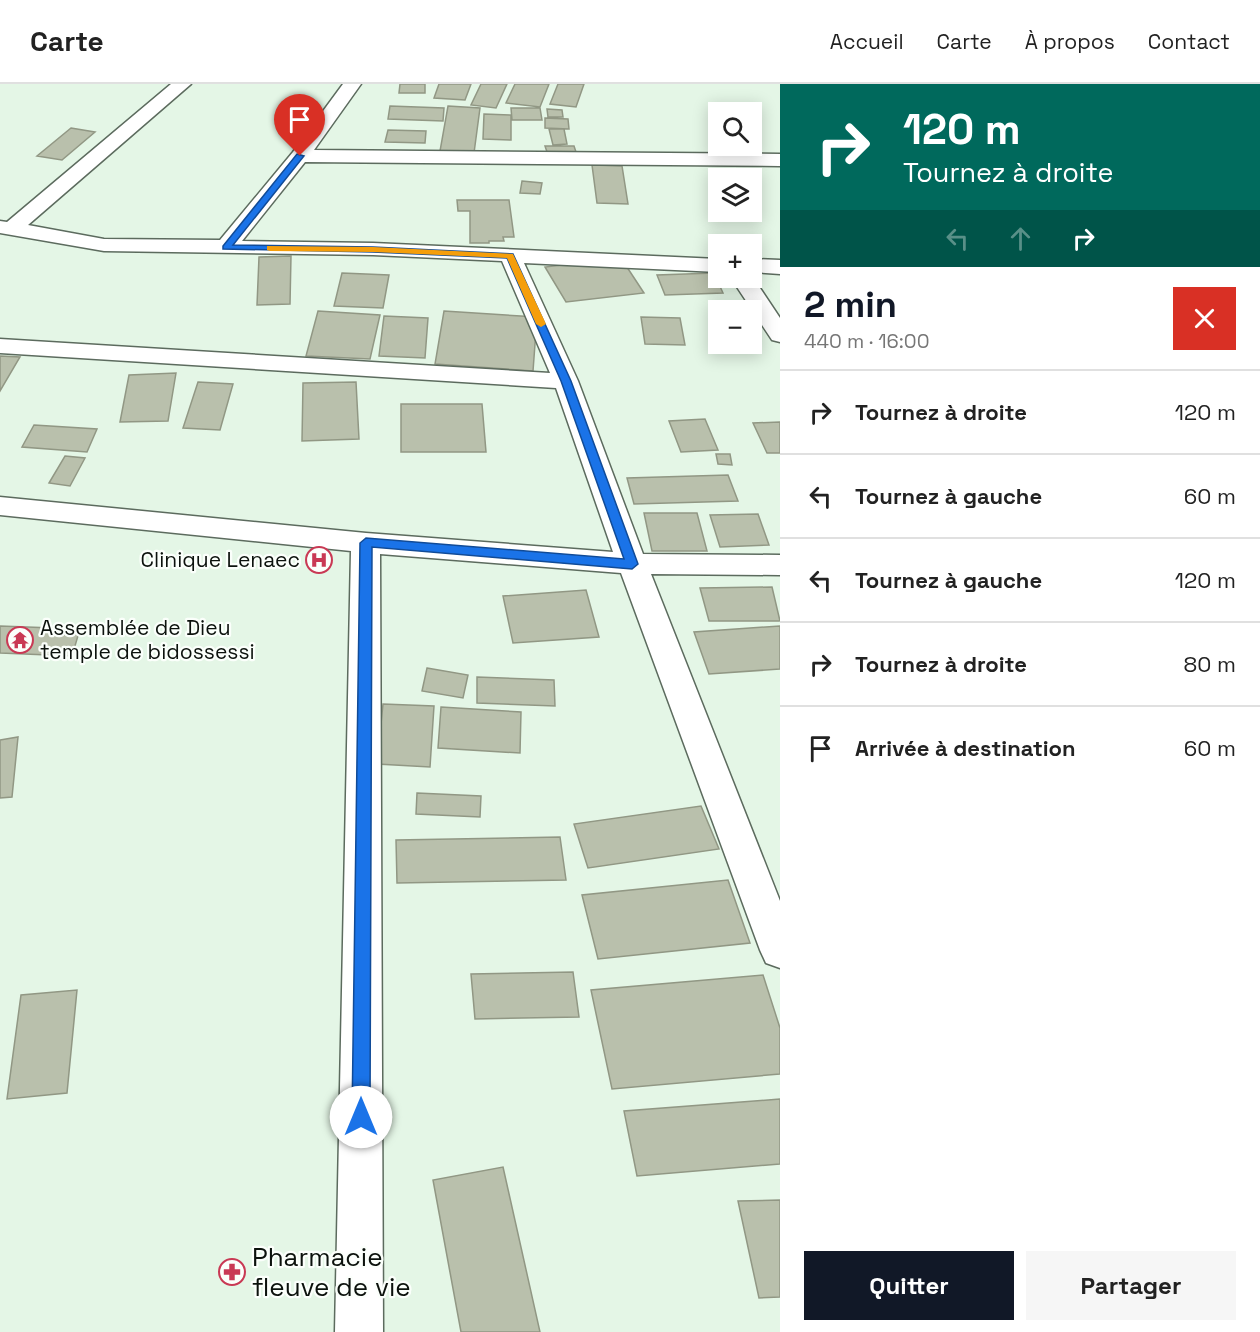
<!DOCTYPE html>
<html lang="fr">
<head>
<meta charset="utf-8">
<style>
  :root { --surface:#fff; --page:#f6f6f6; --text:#222; --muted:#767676; --line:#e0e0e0; --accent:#111827 }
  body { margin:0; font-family:"Space Grotesk",sans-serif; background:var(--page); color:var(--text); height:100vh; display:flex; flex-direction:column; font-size:22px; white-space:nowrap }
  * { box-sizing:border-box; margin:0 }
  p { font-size:20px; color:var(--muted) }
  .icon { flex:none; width:33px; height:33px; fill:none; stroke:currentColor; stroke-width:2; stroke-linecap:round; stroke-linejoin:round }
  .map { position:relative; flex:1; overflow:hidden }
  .side { display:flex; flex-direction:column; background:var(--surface); width:480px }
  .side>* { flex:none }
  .hud { background:#00695c; color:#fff; overflow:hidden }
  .controls { position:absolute; left:708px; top:18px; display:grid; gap:12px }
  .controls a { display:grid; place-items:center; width:54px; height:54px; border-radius:0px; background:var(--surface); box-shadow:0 3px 15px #0003; font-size:30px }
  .pin { position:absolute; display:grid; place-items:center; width:51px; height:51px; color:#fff; margin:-62px -26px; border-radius:50% 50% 50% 0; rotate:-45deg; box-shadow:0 0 6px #0007 }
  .pin .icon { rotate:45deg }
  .me { position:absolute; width:66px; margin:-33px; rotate:0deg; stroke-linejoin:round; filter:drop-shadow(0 0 4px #0008) }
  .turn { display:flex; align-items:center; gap:21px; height:126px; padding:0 24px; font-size:27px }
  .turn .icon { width:78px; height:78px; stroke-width:2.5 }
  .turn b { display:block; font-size:42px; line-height:51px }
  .lanes { display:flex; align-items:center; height:57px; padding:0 24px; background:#0003; justify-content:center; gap:30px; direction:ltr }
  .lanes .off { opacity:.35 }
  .round { display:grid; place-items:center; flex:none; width:63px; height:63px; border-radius:0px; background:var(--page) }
  .overview { display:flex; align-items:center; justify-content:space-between; height:102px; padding:0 24px }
  h1 { font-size:36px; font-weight:800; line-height:45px; color:var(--accent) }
  .cta { display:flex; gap:12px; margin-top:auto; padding:12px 24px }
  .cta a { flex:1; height:69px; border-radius:0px; background:var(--accent); color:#fff; font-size:24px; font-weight:800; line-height:69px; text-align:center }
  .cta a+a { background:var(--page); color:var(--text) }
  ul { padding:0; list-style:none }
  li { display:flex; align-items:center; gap:18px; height:84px; padding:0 24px; border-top:2px solid var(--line) }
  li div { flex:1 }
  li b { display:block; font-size:22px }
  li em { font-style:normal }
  header { display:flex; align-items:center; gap:36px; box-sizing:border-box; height:84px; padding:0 30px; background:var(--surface); border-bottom:2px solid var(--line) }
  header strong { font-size:28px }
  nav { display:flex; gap:33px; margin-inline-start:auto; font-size:21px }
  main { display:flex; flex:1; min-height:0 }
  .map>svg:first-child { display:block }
  .building { fill:#b9c0ac; stroke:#919784; stroke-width:1.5 }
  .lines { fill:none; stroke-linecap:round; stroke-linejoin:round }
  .street-casing { stroke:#5c6b5e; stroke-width:3 }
  .street { fill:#fff; fill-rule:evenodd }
  .route { fill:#1a73e8; stroke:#114b97; stroke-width:1.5 }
  .slow { fill:#f59e0b }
  .labels { text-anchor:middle; stroke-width:4.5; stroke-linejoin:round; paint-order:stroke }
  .poi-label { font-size:21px; fill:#0c120d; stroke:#fbfffb; text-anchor:end }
  .near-poi-label { font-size:26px; fill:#0c120d; stroke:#fbfffb; text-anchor:start }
</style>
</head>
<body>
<header>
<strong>Carte</strong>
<nav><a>Accueil</a><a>Carte</a><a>À propos</a><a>Contact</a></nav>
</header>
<main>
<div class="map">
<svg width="780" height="1248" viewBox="0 0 780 1248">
  <rect width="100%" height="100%" fill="#e4f6e6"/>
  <path class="building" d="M400 0H425V9H399Z
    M439 0H471L465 16 434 14Z
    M481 0H507L496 24 471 21Z
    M515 0H549L540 23 506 19Z
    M558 0H584L576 23 550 20Z
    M390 22 444 24 443 37 388 35Z
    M448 22 480 24 474 69 440 67Z
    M511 24H540L542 36H512Z
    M547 25 562 26 563 33H548Z
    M484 30 511 31V56L483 55Z
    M545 34 568 35 569 45 545 44Z
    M71 44 95 48 62 76 37 72Z
    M549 45H564L567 60 553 61Z
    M388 46 426 47 425 59 385 58Z
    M545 62H574L576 68H547Z
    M592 81 622 82 628 120 597 119Z
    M522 97 542 99 540 110 520 109Z
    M457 116H509L514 153H503L504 157H489V159H470V127H458Z
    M291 172 290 220 257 221 259 173Z
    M621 174 644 209 566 218 545 183Z
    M342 189 389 191 383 224 334 222Z
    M714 189 723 209 665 211 657 191Z
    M318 227 380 231 370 275 306 272Z
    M444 227 537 233 533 287 435 280Z
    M384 232 428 234 425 274 379 272Z
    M641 233 680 234 685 261 645 260Z
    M0 272 20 273 0 307Z
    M176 289 168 337 120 338 129 291Z
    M198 298 233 300 220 346 183 344Z
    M356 298 359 355 302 357 303 299Z
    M401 320H482L486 368H401Z
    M705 335 718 366 681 368 669 337Z
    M780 338V369H767L753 339Z
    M34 341 97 345 87 368 22 363Z
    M716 370H730L732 381 718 380Z
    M65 372 85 374 70 402 49 399Z
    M728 391 738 417 634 420 627 394Z
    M644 429H697L707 467H652Z
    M758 430 769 461 720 463 710 431Z
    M772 503 780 537H709L700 504Z
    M586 506 599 553 513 559 503 512Z
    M0 542 80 545 72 572 0 569Z
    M780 542V585L709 590 694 548Z
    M427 584 468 591 463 614 422 607Z
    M477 593 554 596 555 622 477 619Z
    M383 620 434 622 430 683 377 680Z
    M441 623 521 628 520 669 438 664Z
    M18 653 12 713 0 714V656Z
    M417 709 481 712 480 733 416 730Z
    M701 722 719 765 588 784 574 740Z
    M560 753 566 796 397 799 396 756Z
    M728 796 750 859 598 875 582 811Z
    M573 888 579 933 475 935 471 890Z
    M763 891 780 944V990L612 1005 591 906Z
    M77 906 67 1009 7 1015 21 911Z
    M780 1015V1080L637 1092 624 1027Z
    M503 1083 540 1248H461L433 1096Z
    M780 1116V1213L759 1214 738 1117Z"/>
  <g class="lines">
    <defs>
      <path id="street" d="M171 0H191L28 141 104 155 220 156 293 68 343 0H361L314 66 780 70V82L305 78 242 157 373 159 718 175V188L524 179 578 297 643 470 780 471V491L651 490 780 817V884L766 879 760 866 621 489 380 470 383 1248H335L351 467 0 431V413L366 449 613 468 556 304 0 269V255L550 289 502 177 373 171 104 167 0 149V137L7 138Z
        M752 175 780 176V190L752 188Z
        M752 192 780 234V258L772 256 731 194H752Z"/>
    </defs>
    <use href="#street" class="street-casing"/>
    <use href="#street" class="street"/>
  </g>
  <path class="route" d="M297 70 304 72 233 161 373 163 513 170 571 297 638 480 632 485 372 463 370 1033 367 1039 361 1042 354 1039 352 1033 360 459 366 454 624 475 561 297 507 174 373 168 223 165V162Z"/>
  <path class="slow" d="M267 162 373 163 513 170 546 240 541 243 536 240 507 174 373 168 270 167 267 166Z"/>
  <defs>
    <symbol id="hospital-ring" viewBox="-11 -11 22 22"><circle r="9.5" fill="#fbfffb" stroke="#c93954" stroke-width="1.5"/><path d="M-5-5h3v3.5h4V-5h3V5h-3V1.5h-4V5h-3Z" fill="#c93954"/></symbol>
    <symbol id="temple-ring" viewBox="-11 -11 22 22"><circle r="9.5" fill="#fbfffb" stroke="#c93954" stroke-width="1.5"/><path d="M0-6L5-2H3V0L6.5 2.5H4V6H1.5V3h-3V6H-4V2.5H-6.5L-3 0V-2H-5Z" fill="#c93954"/></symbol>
    <symbol id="pharmacy-ring" viewBox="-11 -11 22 22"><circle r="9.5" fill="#fbfffb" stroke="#c93954" stroke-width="1.5"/><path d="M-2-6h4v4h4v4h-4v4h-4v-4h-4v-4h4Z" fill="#c93954"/></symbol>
  </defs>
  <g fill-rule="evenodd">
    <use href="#hospital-ring" x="304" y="461" width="30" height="30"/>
    <use href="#temple-ring" x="5" y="541" width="30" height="30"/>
    <use href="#pharmacy-ring" x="217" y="1173" width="30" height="30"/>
  </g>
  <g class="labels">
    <g class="poi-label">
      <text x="300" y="483">Clinique Lenaec</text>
      <text x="40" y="551" text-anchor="start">Assemblée de Dieu<tspan x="40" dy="24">temple de bidossessi</tspan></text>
    </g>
    <g class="near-poi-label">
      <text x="252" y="1182">Pharmacie<tspan x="252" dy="30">fleuve de vie</tspan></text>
    </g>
  </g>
</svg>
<div class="controls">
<a><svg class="icon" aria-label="search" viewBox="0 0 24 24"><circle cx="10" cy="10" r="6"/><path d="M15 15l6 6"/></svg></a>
<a><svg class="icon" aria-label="layers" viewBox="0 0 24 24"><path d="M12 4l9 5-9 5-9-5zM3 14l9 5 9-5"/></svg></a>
<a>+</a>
<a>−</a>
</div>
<div class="pin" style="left:300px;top:72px;background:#d93025"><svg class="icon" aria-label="arrive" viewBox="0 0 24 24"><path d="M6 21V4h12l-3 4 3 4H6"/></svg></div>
<svg class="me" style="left:361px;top:1033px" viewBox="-20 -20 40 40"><circle r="19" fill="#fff"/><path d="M0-13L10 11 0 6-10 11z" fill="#1a73e8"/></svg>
</div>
<section class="side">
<div class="hud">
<div class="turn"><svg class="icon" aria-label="right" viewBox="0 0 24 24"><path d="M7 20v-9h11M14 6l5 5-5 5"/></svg><div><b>120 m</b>Tournez à droite</div></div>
<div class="lanes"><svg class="icon off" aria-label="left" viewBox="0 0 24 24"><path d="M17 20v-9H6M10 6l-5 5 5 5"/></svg><svg class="icon off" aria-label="ahead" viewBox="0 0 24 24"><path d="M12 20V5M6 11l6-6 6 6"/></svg><svg class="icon" aria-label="right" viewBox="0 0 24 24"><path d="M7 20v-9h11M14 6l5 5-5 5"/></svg></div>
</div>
<div class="overview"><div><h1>2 min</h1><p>440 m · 16:00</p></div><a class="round" style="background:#d93025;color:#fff"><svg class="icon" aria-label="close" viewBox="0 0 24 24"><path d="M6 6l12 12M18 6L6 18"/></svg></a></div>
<ul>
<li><svg class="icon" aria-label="right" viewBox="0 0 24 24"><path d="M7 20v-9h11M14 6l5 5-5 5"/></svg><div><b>Tournez à droite</b></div><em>120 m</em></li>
<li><svg class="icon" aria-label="left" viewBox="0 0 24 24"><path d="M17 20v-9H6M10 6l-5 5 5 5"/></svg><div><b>Tournez à gauche</b></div><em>60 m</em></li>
<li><svg class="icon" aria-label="left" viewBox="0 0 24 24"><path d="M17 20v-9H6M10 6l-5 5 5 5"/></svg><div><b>Tournez à gauche</b></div><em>120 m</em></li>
<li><svg class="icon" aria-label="right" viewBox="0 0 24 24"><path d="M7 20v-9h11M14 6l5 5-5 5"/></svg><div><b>Tournez à droite</b></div><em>80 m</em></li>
<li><svg class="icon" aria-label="arrive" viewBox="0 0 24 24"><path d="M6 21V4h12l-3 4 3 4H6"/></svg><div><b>Arrivée à destination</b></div><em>60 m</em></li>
</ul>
<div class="cta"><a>Quitter</a><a>Partager</a></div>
</section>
</main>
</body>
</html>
